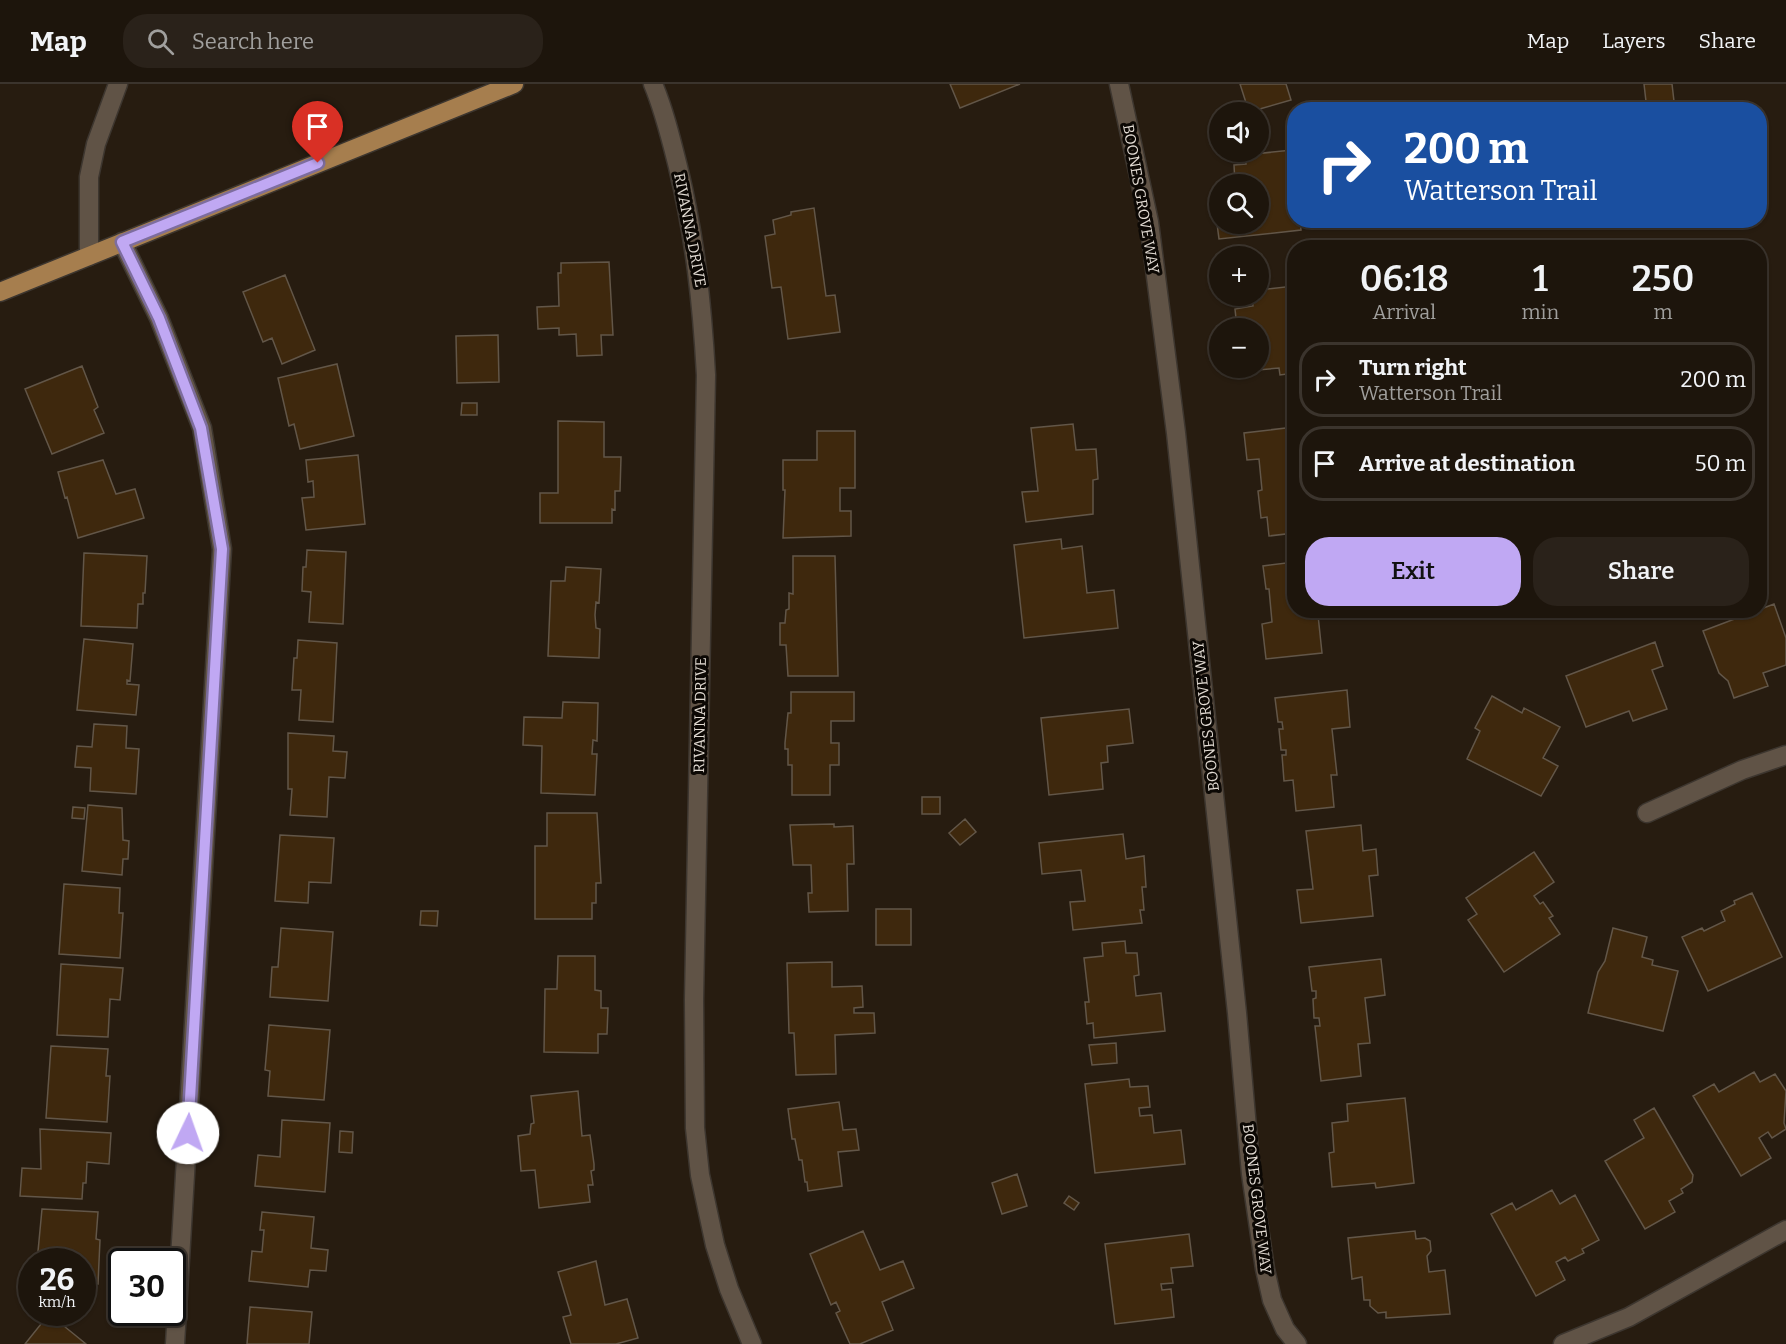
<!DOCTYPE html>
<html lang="en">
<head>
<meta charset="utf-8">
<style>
  :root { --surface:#1d150c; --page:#2a221a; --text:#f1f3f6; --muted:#a09f9d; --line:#3b342d; --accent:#c0a8f3 }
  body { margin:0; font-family:Bitter,serif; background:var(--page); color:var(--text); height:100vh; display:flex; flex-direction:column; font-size:22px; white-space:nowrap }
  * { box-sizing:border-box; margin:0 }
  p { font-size:20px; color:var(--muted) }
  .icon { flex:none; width:33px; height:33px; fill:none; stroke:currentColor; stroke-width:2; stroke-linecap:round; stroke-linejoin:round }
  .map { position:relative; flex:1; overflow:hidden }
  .details { position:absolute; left:1287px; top:156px; width:480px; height:378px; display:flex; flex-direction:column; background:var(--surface); border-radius:24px; box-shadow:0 2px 4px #0004,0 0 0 2px var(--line) }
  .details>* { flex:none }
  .hud { position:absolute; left:1287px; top:18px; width:480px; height:126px; border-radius:24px; box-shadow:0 2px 4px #0004,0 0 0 2px var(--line); background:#1a4fa0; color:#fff; overflow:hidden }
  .buttons { position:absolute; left:1209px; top:18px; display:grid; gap:12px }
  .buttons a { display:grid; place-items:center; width:60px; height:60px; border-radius:50%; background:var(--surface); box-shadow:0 2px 4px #0004,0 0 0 2px var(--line); font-size:30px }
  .speed { position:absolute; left:18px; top:1164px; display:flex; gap:12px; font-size:30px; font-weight:700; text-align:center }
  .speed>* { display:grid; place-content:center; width:78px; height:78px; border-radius:50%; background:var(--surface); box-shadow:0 2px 4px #0004,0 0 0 2px var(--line); line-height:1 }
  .speed small { font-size:15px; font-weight:400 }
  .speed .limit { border:3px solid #111; border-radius:9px; background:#fff; color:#111 }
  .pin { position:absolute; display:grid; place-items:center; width:51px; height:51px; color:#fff; margin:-62px -26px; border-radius:50% 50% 50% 0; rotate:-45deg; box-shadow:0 0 6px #0007 }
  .pin .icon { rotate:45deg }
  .me { position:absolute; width:66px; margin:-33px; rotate:3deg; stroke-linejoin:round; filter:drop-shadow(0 0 4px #0008) }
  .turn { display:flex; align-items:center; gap:21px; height:126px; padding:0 18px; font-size:27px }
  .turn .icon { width:78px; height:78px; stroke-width:2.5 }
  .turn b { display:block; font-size:42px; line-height:51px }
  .eta { display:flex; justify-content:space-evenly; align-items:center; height:102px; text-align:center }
  .eta b { font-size:36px; font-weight:600; line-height:42px }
  .primary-button { display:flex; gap:12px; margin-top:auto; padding:12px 18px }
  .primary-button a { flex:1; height:69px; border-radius:24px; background:var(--accent); color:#111; font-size:24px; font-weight:600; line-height:69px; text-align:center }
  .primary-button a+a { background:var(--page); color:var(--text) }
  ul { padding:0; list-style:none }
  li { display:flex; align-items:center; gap:18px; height:75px; margin:0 12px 9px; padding:0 6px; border:3px solid var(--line); border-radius:24px }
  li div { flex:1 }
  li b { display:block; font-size:22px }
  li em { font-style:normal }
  header { display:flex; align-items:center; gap:36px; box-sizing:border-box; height:84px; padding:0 30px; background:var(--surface); border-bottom:2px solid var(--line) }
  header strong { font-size:28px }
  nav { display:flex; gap:33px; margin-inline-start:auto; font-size:21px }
  .search { width:420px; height:54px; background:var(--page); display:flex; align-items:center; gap:15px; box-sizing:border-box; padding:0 21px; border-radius:24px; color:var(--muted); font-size:22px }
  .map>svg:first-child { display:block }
  .building { fill:#3e280d; stroke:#625648; stroke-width:1.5 }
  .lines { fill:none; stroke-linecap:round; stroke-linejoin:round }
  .minor-casing { stroke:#3d362f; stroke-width:21 }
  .major-casing { stroke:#3d362f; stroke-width:21 }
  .minor { stroke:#605346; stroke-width:18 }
  .major { stroke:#a67e4e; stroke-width:18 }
  .route-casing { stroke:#7d6d9e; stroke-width:15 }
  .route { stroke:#c0a8f3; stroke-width:10 }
  .labels { text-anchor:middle; stroke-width:6; stroke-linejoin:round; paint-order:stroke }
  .street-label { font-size:15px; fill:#e2dbd3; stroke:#0c0804 }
</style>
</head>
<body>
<header>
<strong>Map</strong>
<div class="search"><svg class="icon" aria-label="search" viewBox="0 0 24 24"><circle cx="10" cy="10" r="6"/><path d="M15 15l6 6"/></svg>Search here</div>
<nav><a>Map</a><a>Layers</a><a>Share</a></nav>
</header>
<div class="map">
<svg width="1786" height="1260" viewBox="0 0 1786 1260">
  <rect width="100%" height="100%" fill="#271c10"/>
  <path class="building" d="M950 0H1020L960 24Z
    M1240 0H1286L1291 16 1249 28Z
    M1644 0H1672L1675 26H1647Z
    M1292 66 1294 136H1300L1301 146 1219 155 1215 124 1220 123V140H1258V100H1247V98L1235 99 1234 81 1246 80 1245 71Z
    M814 124 826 212 835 211 840 248 788 255 781 203 772 204 765 152 775 150 773 136 791 131V128Z
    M609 178 613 251H601L602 271 577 272 576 250 559 251V244L538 245 537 223 559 222 558 189H561V179Z
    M285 191 315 266 282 280 272 254 263 258 243 208Z
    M1294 202V289L1280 291 1279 284 1235 288V284H1258V244H1237L1235 225 1253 222 1252 212H1258V206Z
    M498 251 499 298 457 299 456 252Z
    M337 280 354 352 300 365 294 340 289 342 278 294Z
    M82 282 98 323 94 326 104 349 52 370 25 305Z
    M462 319H477V331H461Z
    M558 337 604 338V373H621L620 407H615V426L612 425V439H540V409H558Z
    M1073 340 1076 366 1096 365 1098 395 1093 396V430L1026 438 1022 408 1038 407 1031 344Z
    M1294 343V449L1269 452 1267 433 1261 434 1258 407 1262 406 1259 375 1247 376 1244 349Z
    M817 347H855V404H840V427H851V452L783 454 785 406H783V376H817Z
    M358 371 365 440 306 446 302 414 314 413 313 397 308 398 306 376Z
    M103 376 116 410 135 405 144 434 78 454 67 413 65 414 58 388Z
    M1061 455 1062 465 1082 462 1087 509 1114 506 1118 544 1024 554 1014 461Z
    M307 466 346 468 343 540 309 538 311 508 302 507 303 483H306Z
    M84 469 147 472 145 509H143V520H138L137 544 81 542Z
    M793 472H835L838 592H788L786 561H780V539H785L786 526 789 525V509L793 510Z
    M1294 478V526L1340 528 1318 531 1322 569 1266 575 1262 540 1272 538 1269 505H1266L1263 482Z
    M566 483 601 485 599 519 596 518 595 531 596 544 600 545 599 574 548 572 551 497H565Z
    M1774 520 1786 554V581L1763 589 1768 602 1734 614 1728 597 1719 589 1703 547Z
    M84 555 133 560 130 597 127 596V600L139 601 136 631 77 626Z
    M298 556 337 559 333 638 299 636 301 606H292L294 574H297Z
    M1655 558 1663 582 1652 586 1667 625 1633 637 1629 627 1586 643 1566 592Z
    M1347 606 1350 643 1332 645 1337 691H1331L1334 723 1296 727 1293 696 1284 697 1282 671H1286V666H1281L1279 645H1283L1282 638H1278L1275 614Z
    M791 608H854V637H831V659H839V681H830V711H792V681H788V665H785V659L788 629H791Z
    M1492 612 1522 629 1524 624 1560 643 1543 674 1558 682 1541 712 1467 675 1480 647 1475 644Z
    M563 618 598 619 597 657 593 656 592 670H597L595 711 541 709 542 662 523 661 524 633 562 634Z
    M1129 625 1133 659 1107 662 1108 678 1101 679 1103 705 1049 711 1041 634Z
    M94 640 127 642 126 664 139 665 136 710 90 707 91 684 75 683 77 662 92 663Z
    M288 649 334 652 333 667 347 668 345 694 329 693 327 733 290 731 292 705H288Z
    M922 713H940V730H922Z
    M88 721 122 724 123 756 129 757 128 775H123L122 791 82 787Z
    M73 723 85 724 84 735 72 734Z
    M547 729H597L601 799H596V819H592V835H535V762H547Z
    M965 735 976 748 960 761 949 749Z
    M834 740V743L853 742 854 780H847L848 827 809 828 808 809H812L811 781H793L790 741Z
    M1361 741 1363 767 1376 765 1378 791 1369 792 1373 832 1301 839 1297 806 1313 805 1306 747Z
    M1123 750 1126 775 1144 772 1146 803H1142L1144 826H1140L1142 839 1073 846 1070 818 1085 817 1081 786 1042 790 1039 759Z
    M280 751 334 754 331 799 309 798 308 819 275 817Z
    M1534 768 1554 798 1534 812 1540 820 1543 818 1553 832 1549 834 1560 850 1504 888 1468 836 1477 830 1466 814Z
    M64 800 120 804 119 829H123L120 874 59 870Z
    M1752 809 1782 873 1708 907 1682 853 1702 844 1704 847 1725 837 1721 827 1735 820 1734 817Z
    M876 825H911V861H876Z
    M421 827H438L437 842 420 841Z
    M281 844 333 848 328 917 270 913 272 883H278Z
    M1613 844 1647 853 1642 873 1653 876 1652 881 1678 887 1663 947 1588 929 1598 888 1605 877Z
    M1125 857 1126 869H1137L1139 891 1134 892 1136 912 1161 909 1165 947 1094 954 1093 939 1087 940 1085 918H1089L1084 874 1103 872 1102 859Z
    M558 872H595V906L601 907V924H608L607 950H598V969L544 968 545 905H557Z
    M1381 875 1385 911 1365 914 1370 959 1358 960 1361 992 1321 997 1315 942H1320L1319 934H1314L1313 915 1316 914V907H1312L1309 883Z
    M832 878V903L862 902 863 923 854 924V929H874L875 949 835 951 836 990 796 991 794 949H789L787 879Z
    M61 880 123 884 120 916 110 915 108 953 57 951Z
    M269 941 330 946 324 1016 268 1012 270 987 265 986Z
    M1116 959 1117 979 1092 981 1089 961Z
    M51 962 108 965 106 992H110L107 1038 46 1034Z
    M1754 988 1760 998 1775 990 1786 1007 1784 1039 1786 1045 1772 1054 1768 1048 1759 1054 1771 1074 1741 1092 1693 1012 1714 1000 1719 1008Z
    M1129 995 1130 1003 1148 1002 1150 1023 1139 1024 1140 1032 1152 1031 1154 1049 1181 1046 1185 1080 1095 1089 1085 1000Z
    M578 1007 582 1052 590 1051 594 1080V1086L591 1087 593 1101H588L590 1118 539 1124 535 1086 521 1087 518 1052 530 1050 531 1040 534 1039 531 1012Z
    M1405 1014 1414 1099 1376 1104 1375 1099 1332 1103 1329 1069 1334 1068 1332 1039 1348 1037 1347 1020Z
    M839 1018 843 1046 856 1045 859 1066 838 1068 842 1102 808 1107 807 1098H805L802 1076H799L795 1055H792L788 1025Z
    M1654 1024 1693 1091 1692 1098 1681 1105 1683 1109 1669 1117 1675 1128 1645 1145 1605 1077 1644 1054 1634 1036Z
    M282 1036 330 1039 325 1108 255 1102 258 1071 280 1073Z
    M40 1045 111 1049 109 1080 87 1078 86 1099H83L82 1115 20 1112 22 1084 41 1085Z
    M340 1047 353 1048 352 1069 339 1068Z
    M1017 1090 1027 1122 1002 1130 992 1099Z
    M1552 1106 1560 1120 1575 1111 1599 1156 1582 1165 1584 1169 1568 1177 1565 1173 1556 1178 1565 1196 1536 1212 1491 1130 1512 1119 1516 1126Z
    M1069 1112 1079 1119 1074 1126 1064 1119Z
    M42 1125 98 1128 96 1155 100 1156 98 1200 82 1199V1178H37Z
    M262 1128 314 1133 311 1164 328 1166 326 1187 310 1186 308 1203 249 1197 252 1167 262 1168 264 1146H260Z
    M863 1147 880 1186 903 1177 914 1204 882 1218 893 1246 860 1260H850L836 1229 840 1227 836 1218 831 1221 810 1170Z
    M1415 1147 1416 1155 1425 1154 1430 1157 1431 1167 1427 1172 1429 1188 1445 1186 1450 1230 1386 1234V1228L1378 1229 1370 1222V1216H1364L1362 1193 1352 1195 1348 1154Z
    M1189 1150 1193 1182 1171 1184 1173 1199 1161 1200 1162 1206 1171 1205 1174 1233 1115 1240 1105 1160Z
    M596 1177 605 1221 627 1215 638 1254 616 1260H571L563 1233 571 1231 558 1188Z
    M250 1223 312 1228 309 1260H247Z
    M49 1230 75 1251 86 1260H25Z"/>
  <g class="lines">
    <defs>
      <path id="minor" d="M653 0C664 26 671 55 678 83 695 153 702 219 706 291L694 916 695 1044 700 1091 715 1161 729 1205 752 1260
        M1119 0 1149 138 1176 349 1237 929 1251 1090 1265 1185 1272 1216 1285 1245 1297 1260
        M122 158 159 234 202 344 222 465 175 1260
        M89 172V93L96 60 118 0
        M1647 729 1742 686 1786 671
        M1563 1260 1629 1233 1786 1146"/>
      <path id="major" d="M0 208 514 0"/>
    </defs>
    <use href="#minor" class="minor-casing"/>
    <use href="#major" class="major-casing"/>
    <use href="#minor" class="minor"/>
    <use href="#major" class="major"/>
  </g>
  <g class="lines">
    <defs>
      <path id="route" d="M188 1049 222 465 201 344 159 234 122 158 318 79"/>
    </defs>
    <use href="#route" class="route-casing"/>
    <use href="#route" class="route"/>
  </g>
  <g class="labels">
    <g class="street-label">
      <text transform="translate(1141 115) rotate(80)" y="5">BOONES GROVE WAY</text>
      <text transform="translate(690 146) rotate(79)" y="5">RIVANNA DRIVE</text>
      <text transform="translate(700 631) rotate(-89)" y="5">RIVANNA DRIVE</text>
      <text transform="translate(1206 632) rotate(-96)" y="5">BOONES GROVE WAY</text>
      <text transform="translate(1257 1115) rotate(83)" y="5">BOONES GROVE WAY</text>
    </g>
  </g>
</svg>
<div class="buttons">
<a><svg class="icon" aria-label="sound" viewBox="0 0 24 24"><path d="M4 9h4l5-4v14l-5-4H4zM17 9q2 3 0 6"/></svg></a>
<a><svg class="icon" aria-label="search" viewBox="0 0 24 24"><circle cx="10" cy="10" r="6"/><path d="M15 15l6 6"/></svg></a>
<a>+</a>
<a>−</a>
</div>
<div class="speed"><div>26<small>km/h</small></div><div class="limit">30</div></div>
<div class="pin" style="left:318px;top:79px;background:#d93025"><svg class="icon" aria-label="arrive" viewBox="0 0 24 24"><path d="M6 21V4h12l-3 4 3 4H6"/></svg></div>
<svg class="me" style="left:188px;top:1049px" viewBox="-20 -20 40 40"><circle r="19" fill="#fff"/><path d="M0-13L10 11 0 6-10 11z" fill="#c0a8f3"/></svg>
<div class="hud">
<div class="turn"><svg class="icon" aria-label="right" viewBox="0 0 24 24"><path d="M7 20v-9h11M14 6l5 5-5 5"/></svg><div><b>200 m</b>Watterson Trail</div></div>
</div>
<section class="details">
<div class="eta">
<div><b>06:18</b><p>Arrival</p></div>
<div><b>1</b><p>min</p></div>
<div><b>250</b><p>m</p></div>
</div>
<ul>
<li><svg class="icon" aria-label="right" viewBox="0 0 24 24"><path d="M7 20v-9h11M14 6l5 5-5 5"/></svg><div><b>Turn right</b><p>Watterson Trail</p></div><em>200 m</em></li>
<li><svg class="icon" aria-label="arrive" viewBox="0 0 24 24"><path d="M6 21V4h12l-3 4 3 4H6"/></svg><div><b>Arrive at destination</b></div><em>50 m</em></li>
</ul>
<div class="primary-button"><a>Exit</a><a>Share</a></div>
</section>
</div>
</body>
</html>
